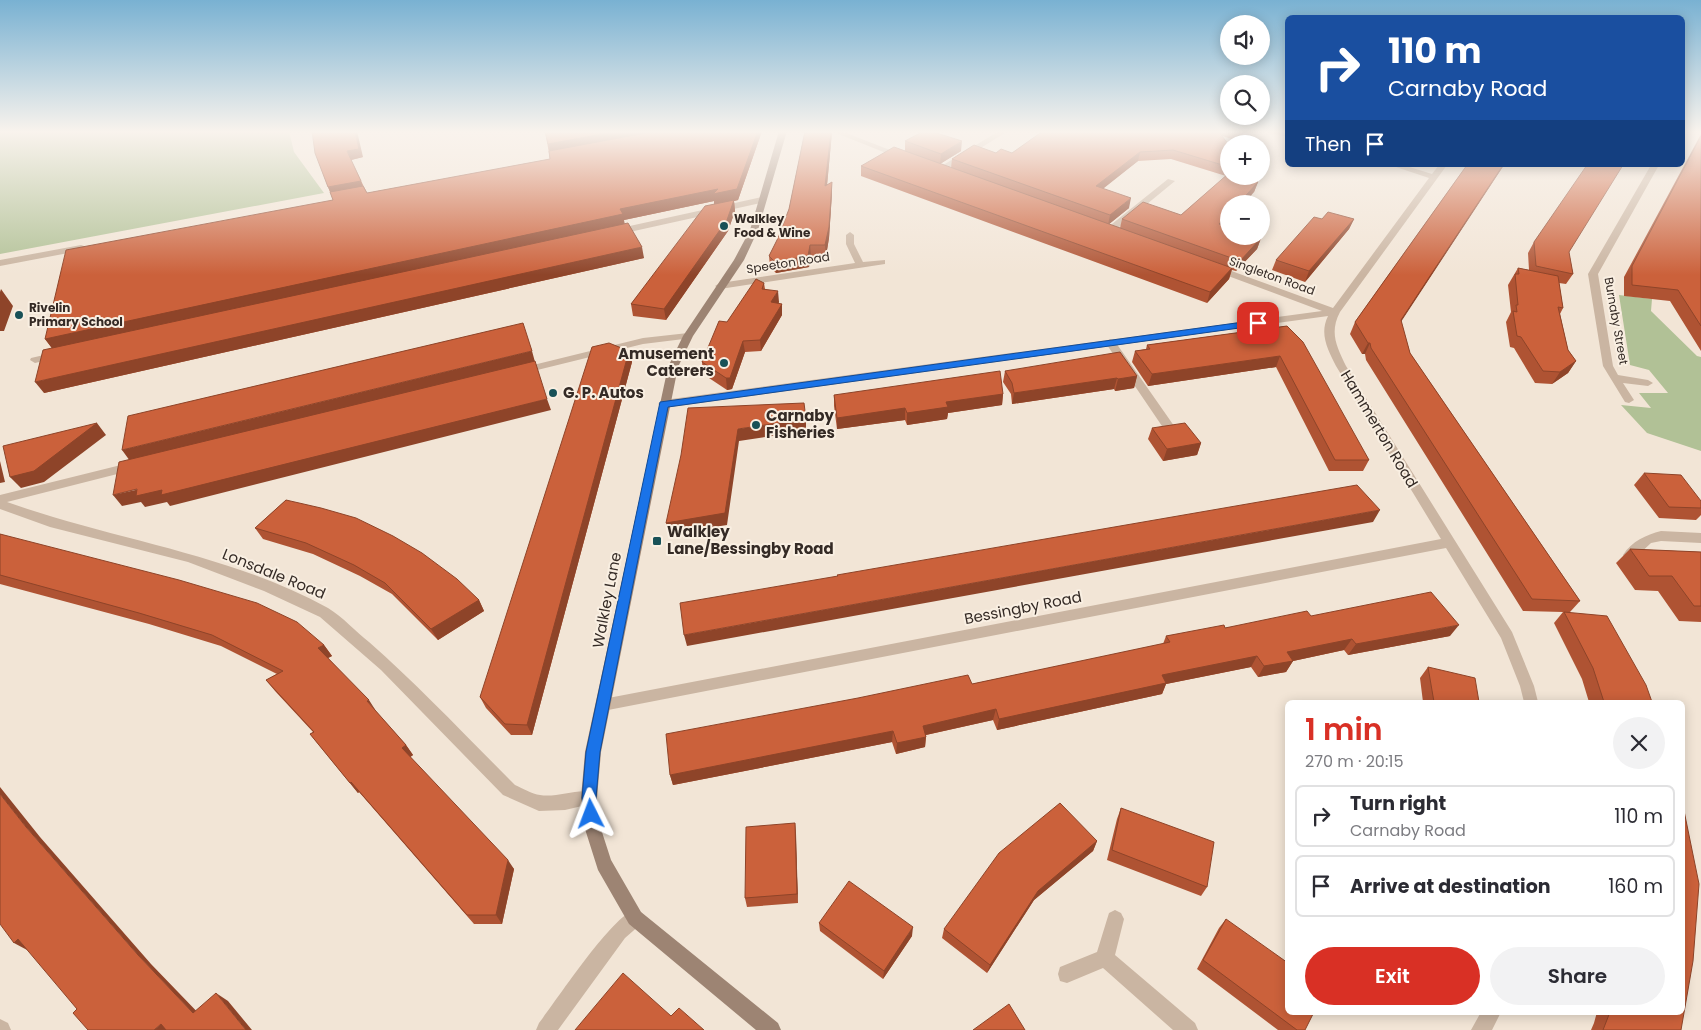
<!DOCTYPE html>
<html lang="en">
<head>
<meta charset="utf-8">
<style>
  :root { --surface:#fff; --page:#f2f2f3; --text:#2b2b33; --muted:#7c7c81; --line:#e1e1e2; --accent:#d93025 }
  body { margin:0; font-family:Poppins,sans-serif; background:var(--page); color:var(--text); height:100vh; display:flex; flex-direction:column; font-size:19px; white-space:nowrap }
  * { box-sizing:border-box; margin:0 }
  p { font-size:16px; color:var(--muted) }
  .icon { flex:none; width:28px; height:28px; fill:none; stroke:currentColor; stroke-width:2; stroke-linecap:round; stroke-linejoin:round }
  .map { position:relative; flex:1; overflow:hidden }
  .side { position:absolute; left:1285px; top:700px; width:400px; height:315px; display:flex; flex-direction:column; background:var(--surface); border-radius:8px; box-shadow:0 2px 12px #0003 }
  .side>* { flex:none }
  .hud { position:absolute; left:1285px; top:15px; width:400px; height:152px; border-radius:8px; box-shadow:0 2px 12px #0003; background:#1a4fa0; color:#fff; overflow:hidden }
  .tools { position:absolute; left:1220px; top:15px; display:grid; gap:10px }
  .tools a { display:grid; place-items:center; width:50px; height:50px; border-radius:50%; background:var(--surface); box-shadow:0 2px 12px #0003; font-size:25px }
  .pin { position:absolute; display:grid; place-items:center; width:42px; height:42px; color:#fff; margin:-21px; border-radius:10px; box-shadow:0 2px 8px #0006 }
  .me { position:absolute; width:55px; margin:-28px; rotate:357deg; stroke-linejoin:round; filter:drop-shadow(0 0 4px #0008) }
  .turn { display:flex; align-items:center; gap:18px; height:105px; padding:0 20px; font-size:22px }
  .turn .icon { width:65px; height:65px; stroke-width:2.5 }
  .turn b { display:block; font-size:35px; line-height:42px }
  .then { display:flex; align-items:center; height:48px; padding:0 20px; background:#0003; gap:10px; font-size:19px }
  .round { display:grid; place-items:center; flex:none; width:52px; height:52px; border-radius:26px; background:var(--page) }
  .summary { display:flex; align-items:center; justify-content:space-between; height:85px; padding:0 20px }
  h1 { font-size:30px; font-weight:600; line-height:38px; color:var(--accent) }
  .cta { display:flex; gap:10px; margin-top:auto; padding:10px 20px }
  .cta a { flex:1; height:58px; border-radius:30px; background:var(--accent); color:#fff; font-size:20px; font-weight:600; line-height:58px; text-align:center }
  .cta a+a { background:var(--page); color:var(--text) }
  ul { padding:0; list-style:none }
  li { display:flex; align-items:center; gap:15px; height:62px; margin:0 10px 8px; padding:0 10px; border:2px solid var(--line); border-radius:8px }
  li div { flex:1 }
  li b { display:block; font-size:19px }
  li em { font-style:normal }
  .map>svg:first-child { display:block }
  .green { fill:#b1c196 }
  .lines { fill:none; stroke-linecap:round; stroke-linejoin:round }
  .lane { fill:#cab5a2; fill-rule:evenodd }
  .street { fill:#cab5a2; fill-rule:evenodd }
  .secondary { fill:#9d8473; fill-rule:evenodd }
  .wall { fill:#af5333; fill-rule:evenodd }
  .shaded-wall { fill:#8e4429 }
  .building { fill:#cb613b; stroke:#8e4429 }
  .route { fill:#1a73e8; stroke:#114b97 }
  .poi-dot { fill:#195157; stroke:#f9efe2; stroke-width:2 }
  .labels { text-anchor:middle; stroke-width:4; stroke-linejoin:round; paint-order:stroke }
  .far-poi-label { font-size:12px; font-weight:bold; fill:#342a25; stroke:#f9efe2; text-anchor:start }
  .far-street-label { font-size:12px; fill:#342a25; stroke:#f9efe2 }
  .poi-label { font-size:15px; font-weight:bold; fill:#342a25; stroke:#f9efe2; text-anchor:start }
  .street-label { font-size:15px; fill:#342a25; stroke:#f9efe2 }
</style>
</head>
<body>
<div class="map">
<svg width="1701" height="1030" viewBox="0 0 1701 1030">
  <rect width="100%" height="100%" fill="#f2e5d6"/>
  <path class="green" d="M0 131H289L294 152 324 193 0 254Z
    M1619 295 1652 299 1651 311 1697 356 1701 357V451L1647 433 1621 405 1651 408 1639 393H1668L1649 370 1630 365Z"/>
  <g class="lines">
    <path class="lane" d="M850 232 854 235V244L863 262 885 260V264L720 289 715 286 720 283 855 263 846 244V235Z
      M1110 339 1114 340 1172 423 1174 426 1172 429H1164L1105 342Z
      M1661 531 1701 533V543L1661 541 1651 543 1635 558H1625L1623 555C1632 541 1646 535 1661 531Z
      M635 909 641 912 644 918 641 924 625 938 558 1030H536L539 1023C559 997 609 920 635 909Z"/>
    <path class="street" d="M831 131H841L908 157 901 159Z
      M999 131H1008L942 172 935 170Z
      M1269 131 1288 133V137L1270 133Z
      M1390 165H1403L1432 174 1439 165H1447L1340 312C1329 333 1337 347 1346 366L1512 632 1534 686 1538 702H1524L1520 686 1501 638 1446 548 603 711 598 710 596 705 598 700 603 699 1441 539 1336 366C1328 350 1319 334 1328 316L664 408 658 404 664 400 1322 311 1212 270V266L1215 265 1333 308 1429 178Z
      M1651 165H1659L1598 274 1613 366 1618 375 1648 380 1653 383 1648 386 1623 383 1634 400 1629 403 1625 402 1603 366 1588 274Z
      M1168 179 1175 181 1113 232H1107V228Z
      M762 197 766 200 765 202 616 235 612 232 616 229Z
      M81 245 84 246V250L0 266V260Z
      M688 333 692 334V338L643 344 521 374 516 371 517 369 643 338Z
      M57 352 62 355 61 357 35 363 30 360 31 358Z
      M133 462 137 463 139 466 137 469 7 502C113 540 228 553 328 608 343 617 356 632 369 642 420 687 467 737 515 785 522 788 532 794 540 795 558 798 579 787 595 793L597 798 595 803 565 810 539 811 503 795 381 670 320 617 264 591 188 562 50 527 0 509V495Z
      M1115 910 1121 913 1124 919 1115 955 1195 1023 1198 1030H1173L1103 968 1067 983 1060 981 1058 974 1060 967 1097 952 1109 913Z
      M1481 1012H1501L1492 1030H1471Z
      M0 1019 8 1023 11 1030H0Z"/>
    <path class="secondary" d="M779 131H787L758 230 744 260 693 336 678 367 601 752 597 798 601 829 611 860 641 912 778 1023 781 1030H756L629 924 598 870 585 829 581 798 585 752 668 367 683 336 734 260 750 230Z"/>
  </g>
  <path class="wall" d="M545 131H762L738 200 734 201 735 211 728 231 666 320 633 316 631 304 714 204V201L624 220V224L644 258 44 393 52 348 45 339 333 200 315 153 363 157 351 160 367 193 550 159Z
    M805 131H832L827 185 832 193 829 238 826 256H811L809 267 776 273 770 267 769 256 778 238 789 209Z
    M1043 131H1246L1235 140 1222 136 1229 145V176L1258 182 1254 192 1229 204V220L1223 226 1261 238 1257 249 1236 271 1232 270 1229 279 1207 303 861 176V166L905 151V141L961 151 940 164 951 168 952 159 996 153H1012ZM1171 159 1226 176 1181 215 1122 219 1120 228 1109 224 1129 208 1103 188 1138 161Z
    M1701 134V351L1670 301 1624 296V277Z
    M1467 165H1504L1401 321 1410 353 1580 601 1570 612 1652 702H1589L1582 679 1554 623 1563 612 1523 611 1366 360 1365 354H1362L1350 334 1355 322Z
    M1322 219H1354L1349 229 1305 282 1272 270 1276 260Z
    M1534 242 1569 252 1573 274 1566 284 1559 283 1563 308 1560 314 1568 350 1576 361 1568 373 1552 384 1535 383 1514 348 1510 347 1506 322 1511 312 1508 285 1518 268 1529 270 1528 253Z
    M764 283 765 289 779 302 778 304H782V315L761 351 745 352 732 389 727 390 703 374 702 362 727 322Z
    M1287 326 1369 460 1363 471H1329L1276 367 1148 386 1132 362 1135 351 1146 349 1147 345Z
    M629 351 632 362 532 735H511L486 708 480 697Z
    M1005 371 1137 376 1134 388 1115 391 1114 389 1012 404 1011 394 1003 382Z
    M1003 394 1002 405 948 413 947 419 907 425 905 420 837 429 834 406V395Z
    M1152 428 1201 443 1197 455 1163 461 1148 439Z
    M1644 473 1701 501V515L1696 520 1659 518 1634 485Z
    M286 500 479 600 484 611 438 640 392 594 360 576 313 554 263 539 255 528Z
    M0 534 324 645 332 656 328 658 406 745 413 755 410 757 514 869 502 924H474L359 792 358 793 310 734 313 732 275 691 266 680 277 674 221 646 149 624 0 584Z
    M1630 549 1701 552V622L1679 621 1658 591 1635 590 1616 563Z
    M1311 616 1450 636 1348 655 1344 650 1293 661 1286 672 1258 677 1251 667 1166 684 1162 694 997 730 993 720 926 735 925 747 896 754 892 742 673 785 670 775 972 684 1163 644 1166 636Z
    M1428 667 1479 702H1423L1420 678Z
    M1121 808 1207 887 1201 896 1107 860 1117 819Z
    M795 823 798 903 747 907 745 898Z
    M1097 841 1093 851 1034 900 987 973 942 938 944 929Z
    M1226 919 1305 1030H1278L1197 969 1219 928Z
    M819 923 912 936 883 979 820 931Z
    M1597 1012H1682L1681 1030H1591L1594 1023Z"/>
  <path class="shaded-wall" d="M355 131H357L363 157 351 160 347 151Z
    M619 131H677L550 155 548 144Z
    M758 131H762L738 200 734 201 735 211 728 231 666 320 664 309 714 206V201L624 220 625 225 54 351 45 339 620 209Z
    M831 131H832V133L826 196 825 186Z
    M1238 131H1246L1235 140Z
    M962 141 961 151 940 164 941 154Z
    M1140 152 1138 161 1094 196 1096 186Z
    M1503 165H1504L1395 331 1401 320Z
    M361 181 364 190 332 196 328 187Z
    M832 182V193L829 238 826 256 825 245Z
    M1258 182 1254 192 1244 204H1238Z
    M1131 198 1129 208 1108 225 1110 215Z
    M1229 213V220L1215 234 1219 224Z
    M1354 219 1349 229 1305 282 1309 271Z
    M1261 238 1257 249 1236 271 1240 261Z
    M810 245 811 256 809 267 776 273 775 262Z
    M642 247 644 258 44 393 35 382Z
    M1232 268 1229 279 1207 303 1210 292Z
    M1 289 13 306 4 331H0V292Z
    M778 291 779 302 772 314 771 302Z
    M782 304V315L761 351 760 340Z
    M743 341 745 352 732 389 727 390 726 378Z
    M1368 343H1370L1365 354H1362Z
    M532 351 535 362 130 461 122 450Z
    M629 351 632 362 532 735 527 725Z
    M1280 356 1276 367 1148 386 1152 374Z
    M1576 361 1568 373 1552 384 1560 372Z
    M1137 376 1134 388 1115 391 1118 379Z
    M1117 378 1114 389 1012 404 1014 393Z
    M1003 394 1002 405 948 413 947 419 907 425V413L946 402Z
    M547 399 551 410 170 506 167 502 145 507 141 502 122 506 113 495Z
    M905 408V420L837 429V418Z
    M806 419V431L739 441 727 525 669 534 666 523 738 429Z
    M97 423 106 435 44 482 21 488 10 477Z
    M1201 443 1197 455 1163 461 1167 449Z
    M0 461 5 482 0 483Z
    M1380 510 1373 522 687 646 684 635Z
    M479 600 484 611 438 640 431 629Z
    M1459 625 1450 636 1348 655 1356 644Z
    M1352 639 1344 650 1293 661 1286 672 1258 677 1264 666 1287 652Z
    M324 645 332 656 326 659 318 648Z
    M1257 656 1251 667 1166 684 1162 694 997 730 999 719 1162 675Z
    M369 700 376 711 367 701Z
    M996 709 993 720 921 736 923 726Z
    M893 731 892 742 673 785 670 775Z
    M926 737 925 747 896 754 897 743Z
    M406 745 413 755 409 758 402 748Z
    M351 782 359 792 358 793 350 783Z
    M0 787 40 837 151 964 206 1021 193 1013 138 955 26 827 0 794Z
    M795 823 796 833 798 903 797 894Z
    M1097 841 1093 851 1034 900 987 973 990 965 1038 891Z
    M508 860 514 869 502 924 496 915Z
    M913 927 912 936 883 979 884 971Z
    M18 939 29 951 14 943Z
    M216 993 228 1001 252 1030H246Z
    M161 1024 172 1030H154Z"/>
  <path class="building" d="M312 131H355L359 149 347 151 361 181 328 187 315 153Z
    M545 131H619L548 144Z
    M656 131H758L737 189 713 194 718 189 620 209 623 214 45 339 66 250 333 200 330 192 363 186 367 193 550 159 549 151Z
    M805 131H831L825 186 832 182 829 227 825 245H810L808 256 775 262 769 256 778 238 789 209Z
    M924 131H930L962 141 941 154 905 141Z
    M1043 131H1218L1229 145V167L1173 150 1140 152 1096 186 1131 198 1110 215 952 159 974 145 996 153 1001 149 1012 153Z
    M1701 136V326L1678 290 1632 285V266Z
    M894 147 1232 268 1210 292 861 166Z
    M1467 165H1503L1401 320 1410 353 1580 601 1532 599 1371 348 1370 343H1368L1355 322Z
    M1587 165H1623L1569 252 1573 274 1536 266 1534 242Z
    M1229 173V176H1253L1258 182 1238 204H1229V213L1219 224 1229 227V236H1254L1261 238 1240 261 1122 219 1143 202 1181 215Z
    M734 200 727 220 664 309 631 304 705 206Z
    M1328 212 1354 219 1309 271 1276 260 1314 217 1322 219Z
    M628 223 642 247 35 382 43 350Z
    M1518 268 1558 276 1563 308 1558 307 1568 350 1576 361 1560 372 1543 371 1521 337 1517 336 1513 311 1517 312 1516 305H1518L1515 274H1519Z
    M756 279 764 283 762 289 778 291 771 302 782 304 760 340 743 341 730 378H726L702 362 719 321 727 322Z
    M523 323 532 351 122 450 128 416Z
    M1287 326 1303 342 1369 460H1335L1280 356 1152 374 1135 351 1150 349 1147 345Z
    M609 343 629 351 527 725 505 724 480 697 592 347Z
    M1120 352 1137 376 1118 379 1117 378 1014 393 1012 383 1005 371Z
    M535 361 547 399 161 495 162 490 136 496 137 489 113 495 119 462Z
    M1000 371 1003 394 946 402 948 407 907 413 905 408 837 418 834 395Z
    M804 403 806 419 738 429 725 513 666 523 681 455 688 408Z
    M97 423 34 471 10 477 3 446Z
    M1185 423 1201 443 1167 449 1152 428Z
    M1644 473 1681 475 1701 501V508L1669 507Z
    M1357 485 1380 510 684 635 680 603 838 576 837 575Z
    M286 500 321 508 356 518 393 536 422 553 457 579 479 600 431 629 385 583 354 565 306 543 255 528Z
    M0 534 179 580 257 603 297 622 324 645 318 648 369 700 367 701 406 745 402 748 508 860 496 915H467L351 782 350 783 310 734 314 732 266 680 283 671 212 635 139 613 0 575Z
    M1630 549 1701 552V606H1694L1672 576H1649Z
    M1431 592 1459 625 1356 644 1352 639 1287 652 1293 661 1264 666 1257 656 1162 675 1166 683 999 719 996 709 923 726 926 737 897 743 893 731 670 775 666 734 858 698 968 675 972 684 1170 642 1166 636 1224 625 1225 628 1307 611 1311 616Z
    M1564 612 1607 616 1646 685 1652 702H1604L1593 668Z
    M1428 667 1475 678 1479 702H1434Z
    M0 794 26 827 138 955 193 1013 216 993 246 1030H166L161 1024 154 1030H88L73 1013 77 1009 18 939 14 943 0 924Z
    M1682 801 1699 884 1693 961 1681 1030H1603L1610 1012H1682Z
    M1060 803 1097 841 1038 891 990 965 944 929 999 853Z
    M1121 808 1214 842 1207 887 1112 850Z
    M795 823 797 894 745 898 746 827Z
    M849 881 913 927 884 971 819 923Z
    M1226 919 1288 963V1012H1314L1305 1030H1297L1203 960Z
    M623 973 671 1016 679 1008 704 1030H575Z
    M1009 1004 1025 1030H973Z"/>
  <linearGradient id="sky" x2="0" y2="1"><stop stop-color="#79b1d2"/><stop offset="0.48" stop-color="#f9f3ed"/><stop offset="1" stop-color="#f9f3ed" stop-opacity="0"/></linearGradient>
  <rect width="1701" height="275" fill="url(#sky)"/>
  <path class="route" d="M1258 320 1261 321V325L668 407 600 752 596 798 599 814 596 818 591 821 586 818 582 798 586 752 660 402Z"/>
  <g class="poi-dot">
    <circle cx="724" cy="226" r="5"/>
    <circle cx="19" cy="315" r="5"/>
    <circle cx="724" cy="363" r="5"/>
    <circle cx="553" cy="393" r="5"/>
    <circle cx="756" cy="425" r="5"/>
    <rect x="652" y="536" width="10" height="10" rx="2.5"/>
  </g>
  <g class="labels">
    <g class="far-poi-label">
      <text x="734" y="223">Walkley<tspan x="734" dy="14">Food &amp; Wine</tspan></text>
      <text x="29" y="312">Rivelin<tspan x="29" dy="14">Primary School</tspan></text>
    </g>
    <g class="far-street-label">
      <text transform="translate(788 263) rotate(-9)" y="4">Speeton Road</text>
      <text transform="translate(1272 276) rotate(20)" y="4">Singleton Road</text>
      <text transform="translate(1616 321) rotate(80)" y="4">Burnaby Street</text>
    </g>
    <g class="poi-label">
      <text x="714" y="359" text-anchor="end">Amusement<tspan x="714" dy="17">Caterers</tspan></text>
      <text x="563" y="398">G. P. Autos</text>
      <text x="766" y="421">Carnaby<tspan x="766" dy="17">Fisheries</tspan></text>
      <text x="667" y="537">Walkley<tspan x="667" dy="17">Lane/Bessingby Road</tspan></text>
    </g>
    <g class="street-label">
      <text transform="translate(1379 429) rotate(59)" y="5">Hammerton Road</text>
      <text transform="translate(274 574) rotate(22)" y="5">Lonsdale Road</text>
      <text transform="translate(607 600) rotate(-79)" y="5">Walkley Lane</text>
      <text transform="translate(1023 608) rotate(-11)" y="5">Bessingby Road</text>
    </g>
  </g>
</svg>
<div class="tools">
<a><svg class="icon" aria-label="sound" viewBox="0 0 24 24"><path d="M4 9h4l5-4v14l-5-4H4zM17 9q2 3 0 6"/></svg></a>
<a><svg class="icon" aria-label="search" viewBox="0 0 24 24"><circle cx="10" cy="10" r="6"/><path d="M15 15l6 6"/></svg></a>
<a>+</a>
<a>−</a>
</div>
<div class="pin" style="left:1258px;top:323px;background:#d93025"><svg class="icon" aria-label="arrive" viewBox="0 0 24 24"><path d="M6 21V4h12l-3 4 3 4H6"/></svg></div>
<svg class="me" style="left:591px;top:814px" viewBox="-20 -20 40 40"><path d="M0-17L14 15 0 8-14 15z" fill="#1a73e8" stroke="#fff" stroke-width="4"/></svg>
<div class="hud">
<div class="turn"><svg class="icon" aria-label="right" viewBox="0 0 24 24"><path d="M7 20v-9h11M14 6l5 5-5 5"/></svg><div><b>110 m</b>Carnaby Road</div></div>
<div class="then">Then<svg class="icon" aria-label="arrive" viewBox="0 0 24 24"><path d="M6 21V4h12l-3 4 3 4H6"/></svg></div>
</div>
<section class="side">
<div class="summary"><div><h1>1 min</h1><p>270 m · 20:15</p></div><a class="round"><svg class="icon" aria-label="close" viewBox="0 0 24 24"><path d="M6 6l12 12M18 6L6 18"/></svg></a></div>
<ul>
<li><svg class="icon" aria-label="right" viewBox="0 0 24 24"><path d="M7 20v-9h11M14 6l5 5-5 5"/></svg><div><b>Turn right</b><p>Carnaby Road</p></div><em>110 m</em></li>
<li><svg class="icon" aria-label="arrive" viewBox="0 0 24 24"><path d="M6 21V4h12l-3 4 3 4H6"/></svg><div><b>Arrive at destination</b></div><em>160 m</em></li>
</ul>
<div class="cta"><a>Exit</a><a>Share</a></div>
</section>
</div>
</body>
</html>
